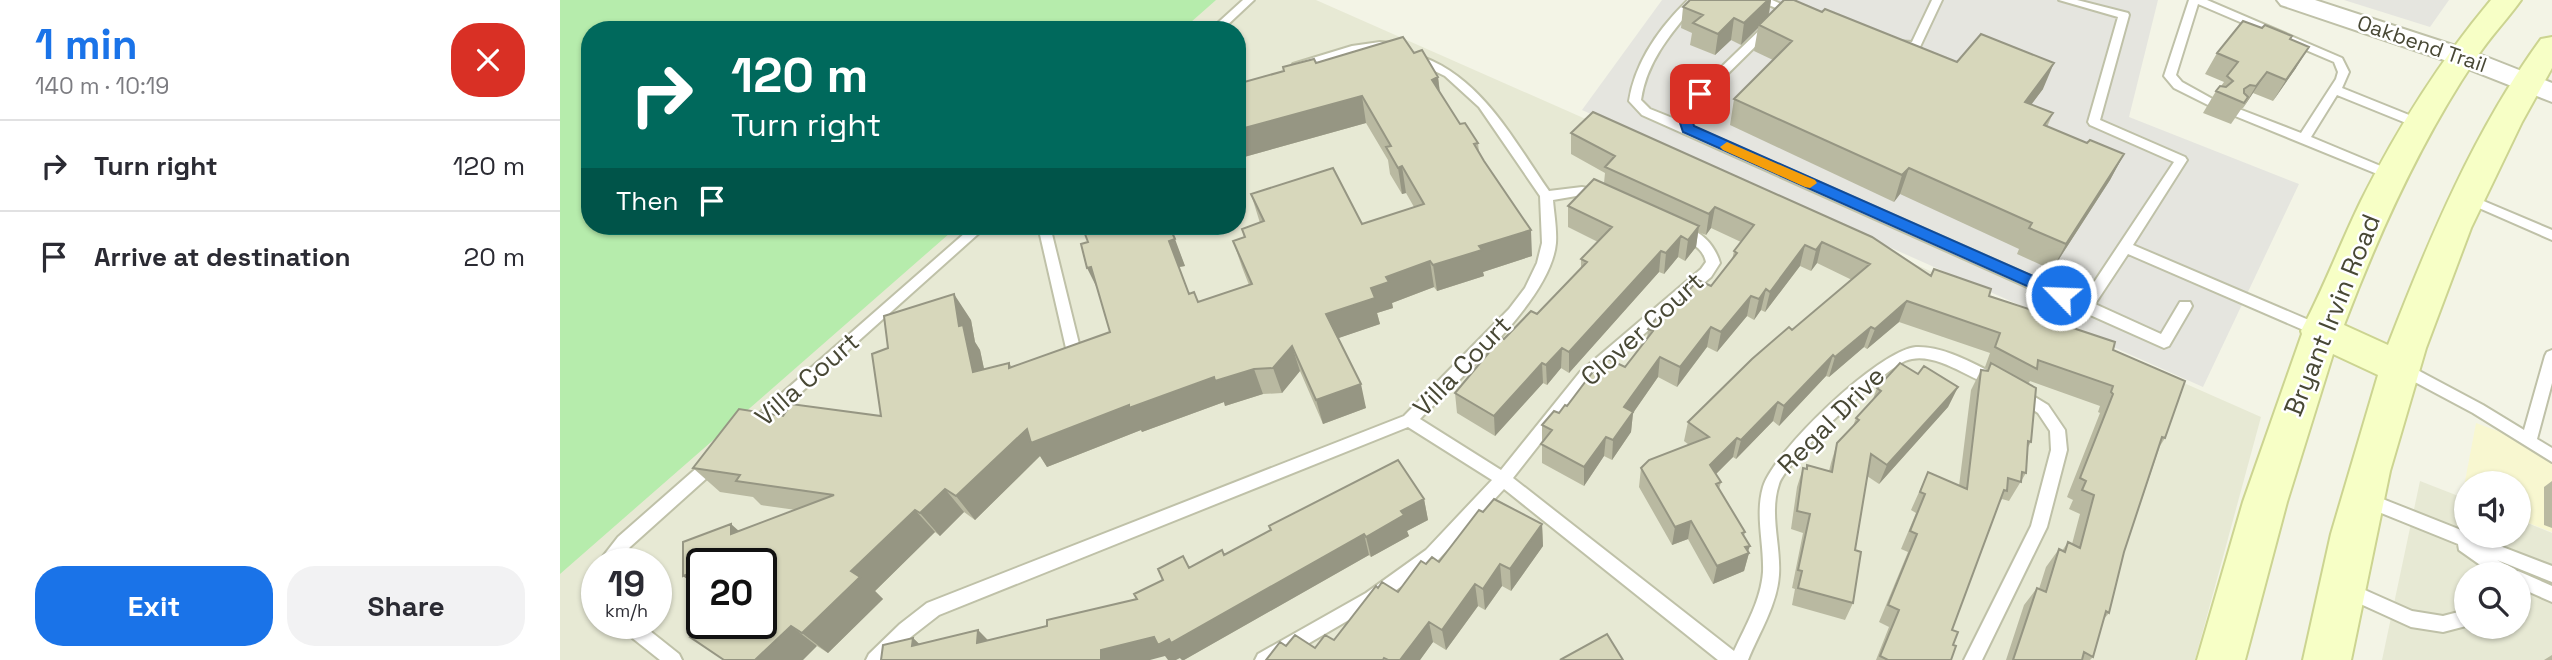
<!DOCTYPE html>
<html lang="en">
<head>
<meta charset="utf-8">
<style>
  :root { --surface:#fff; --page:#f2f2f3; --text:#2b2b33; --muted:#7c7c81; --line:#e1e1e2; --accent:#1a73e8 }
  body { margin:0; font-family:"Space Grotesk",sans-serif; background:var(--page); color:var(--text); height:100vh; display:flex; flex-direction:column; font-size:26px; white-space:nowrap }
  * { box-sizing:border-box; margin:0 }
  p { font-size:23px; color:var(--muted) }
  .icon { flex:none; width:38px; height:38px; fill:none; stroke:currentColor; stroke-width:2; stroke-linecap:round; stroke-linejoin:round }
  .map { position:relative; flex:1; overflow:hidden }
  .details { display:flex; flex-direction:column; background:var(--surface); width:560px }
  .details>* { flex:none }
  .top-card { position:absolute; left:21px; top:21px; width:665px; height:214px; border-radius:28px; box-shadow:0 2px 5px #0004; background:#00695c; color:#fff; overflow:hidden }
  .fabs { position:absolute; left:1894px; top:471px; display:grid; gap:14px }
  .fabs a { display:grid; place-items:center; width:77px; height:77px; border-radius:50%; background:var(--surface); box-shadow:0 2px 5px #0004; font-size:35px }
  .speed { position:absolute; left:21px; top:548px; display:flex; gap:14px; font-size:35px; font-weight:700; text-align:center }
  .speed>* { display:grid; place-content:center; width:91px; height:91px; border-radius:50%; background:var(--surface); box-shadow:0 2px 5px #0004; line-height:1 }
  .speed small { font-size:18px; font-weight:400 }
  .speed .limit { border:4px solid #111; border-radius:10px; background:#fff; color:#111 }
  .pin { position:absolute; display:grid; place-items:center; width:60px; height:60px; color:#fff; margin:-30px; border-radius:14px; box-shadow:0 4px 10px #0006 }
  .me { position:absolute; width:77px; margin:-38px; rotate:294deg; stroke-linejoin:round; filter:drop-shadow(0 0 5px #0008) }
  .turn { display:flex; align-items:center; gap:24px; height:147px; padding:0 35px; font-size:32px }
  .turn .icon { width:91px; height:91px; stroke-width:2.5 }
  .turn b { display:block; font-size:49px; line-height:60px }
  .then { display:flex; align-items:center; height:66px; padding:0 35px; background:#0003; gap:14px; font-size:26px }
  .round { display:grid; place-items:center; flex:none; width:74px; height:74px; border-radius:28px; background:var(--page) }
  .summary { display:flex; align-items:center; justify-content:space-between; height:119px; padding:0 35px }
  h1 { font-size:42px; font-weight:700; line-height:52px; color:var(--accent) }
  .cta { display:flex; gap:14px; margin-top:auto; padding:14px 35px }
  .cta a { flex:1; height:80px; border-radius:28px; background:var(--accent); color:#fff; font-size:28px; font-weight:700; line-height:80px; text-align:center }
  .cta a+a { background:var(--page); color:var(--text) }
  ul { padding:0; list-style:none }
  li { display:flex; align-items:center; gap:21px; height:91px; padding:0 35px; border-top:2px solid var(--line) }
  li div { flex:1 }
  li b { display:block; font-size:26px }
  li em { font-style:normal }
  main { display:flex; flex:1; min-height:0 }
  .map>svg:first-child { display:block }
  .residential { fill:#e7e9d4; fill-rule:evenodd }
  .commercial { fill:#f8f7d0 }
  .green { fill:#b6ecac }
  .parking { fill:#e5e5df }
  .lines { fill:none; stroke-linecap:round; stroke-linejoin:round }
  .service-casing { stroke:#bfc1a8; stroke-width:4 }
  .tertiary-casing { stroke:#bfc1a8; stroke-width:4 }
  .secondary-casing { stroke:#ccd491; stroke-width:4 }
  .service { fill:#fff; fill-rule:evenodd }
  .tertiary { fill:#fff; fill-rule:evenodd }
  .secondary { fill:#f7ffc6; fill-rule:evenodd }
  .wall { fill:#b9b9a1 }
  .shaded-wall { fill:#969683 }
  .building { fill:#d7d7bb; stroke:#969683; stroke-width:2 }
  .route { fill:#1a73e8; stroke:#114b97; stroke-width:2 }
  .slow { fill:#f59e0b }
  .labels { text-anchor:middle; stroke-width:5; stroke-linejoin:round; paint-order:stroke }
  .far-street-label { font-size:21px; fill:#484835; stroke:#fff }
  .street-label { font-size:26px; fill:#484835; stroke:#fff }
</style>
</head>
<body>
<main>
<section class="details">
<div class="summary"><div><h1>1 min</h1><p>140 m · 10:19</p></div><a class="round" style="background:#d93025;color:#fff"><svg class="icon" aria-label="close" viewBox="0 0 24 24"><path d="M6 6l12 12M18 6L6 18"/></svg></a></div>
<ul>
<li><svg class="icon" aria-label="right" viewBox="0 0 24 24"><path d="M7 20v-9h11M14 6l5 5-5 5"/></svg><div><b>Turn right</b></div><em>120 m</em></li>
<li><svg class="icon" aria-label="arrive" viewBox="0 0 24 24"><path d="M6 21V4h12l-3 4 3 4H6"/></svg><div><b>Arrive at destination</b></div><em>20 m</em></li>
</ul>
<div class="cta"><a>Exit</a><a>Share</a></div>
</section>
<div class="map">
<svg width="1992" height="660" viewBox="0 0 1992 660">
  <rect width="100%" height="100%" fill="#f3f4e6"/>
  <path class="residential" d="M650 0H756L1701 417 1635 660H0V573L394 226H677V30H616ZM37 564H96V623H37ZM142 564H201V623H142Z
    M1860 481 1906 499V536H1958V519L1992 533V660H1822ZM1906 574H1958V626H1906Z"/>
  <path class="commercial" d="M1916 423 1992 451V532L1958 519V483H1906V499L1902 497Z"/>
  <path class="green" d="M0 0H656L622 30H30V226H398L0 574Z"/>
  <path class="parking" d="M1102 0H1598L1569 117 1739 184 1643 387 1022 110Z
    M1784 0H1889L1870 27Z"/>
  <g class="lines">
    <defs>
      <path id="service" d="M683 0H694L662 30H650Z
        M1128 0H1139C1114 30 1087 59 1081 100L1090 109 1120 121 1117 111 1119 108 1206 24H1214V28L1129 112 1133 127 1523 299 1614 162 1530 125 1528 122 1558 17 1499 0H1517L1568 13 1569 15 1540 120 1625 157 1627 160 1573 245 1765 327 1767 331 1765 335H1755L1568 254 1535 304 1601 334 1620 302H1630L1632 306 1630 310 1609 346 1604 348 1082 115 1069 101C1075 62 1100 27 1128 0Z
        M1197 0H1212L1232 9 1227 12 1223 11Z
        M1372 0H1382L1359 49 1337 45V41L1352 42Z
        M1629 0H1647L1782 58 1789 72 1782 88 1864 121V127H1856L1777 95 1751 137 1835 172 1837 175 1835 178H1827L1675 116 1673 113 1679 109 1741 133 1776 79 1778 72 1774 62 1638 4 1616 75 1622 82 1658 102 1652 106 1648 105 1614 88 1604 76Z
        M820 42 832 43 838 46 832 49 797 52 737 71 731 67 733 64 792 46Z
        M854 54C920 74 952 138 989 191L1022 187 1044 191 1046 194 1040 198 1022 195 993 200C994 213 997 229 996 243 991 300 899 378 860 419L941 470 1020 372 1141 269 1146 262C1142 244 1127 244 1115 232L1117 229C1138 225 1155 245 1160 263L1151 277 1030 380 953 478 1174 651C1186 625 1201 600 1203 572 1204 543 1195 515 1203 487 1213 452 1319 350 1356 347 1385 346 1416 365 1441 377L1443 381 1441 385C1422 391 1378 347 1345 361 1321 372 1227 460 1219 484 1209 514 1221 545 1219 575 1217 605 1199 633 1188 660H1158L944 489 878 560 818 603 720 660H695L698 654 806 593 866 550 932 480 848 427 379 615 352 636 327 660H306L309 654 340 624 367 603 844 416 949 309 965 288 977 263 982 243 980 196 919 107 885 76 850 59V55Z
        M1907 194 1992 230V240L1903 201 1901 198 1903 195Z
        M413 226H427L199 430 194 432 189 430 187 426 189 422Z
        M478 226H490L520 348 518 352H508L506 348Z
        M1992 350V383L1977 439 1992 448V462L1913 413 1838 373 1836 369 1838 365H1848L1923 405 1964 430 1985 356 1987 352Z
        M1460 388 1488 405 1505 430 1507 450 1487 527 1422 660H1404L1471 526 1491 450 1490 431 1478 413 1455 398 1453 394 1455 390Z
        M153 456 158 458 161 463 158 468 70 547 56 564H37L58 537 148 458Z
        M1805 492 1906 532V536H1914L1992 566V582L1937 560 1954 569 1956 572 1958 571 1992 586V602L1958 587V574H1933L1899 550 1898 544 1799 504 1797 499 1799 494Z
        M1789 583 1852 611 1883 616 1906 610V626L1883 632 1851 627 1783 596 1781 591 1783 586Z
        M59 623H80L119 654 122 660H100L61 629Z"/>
      <path id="tertiary" d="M1717 0H1755L1911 51 1992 83V102L1893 63 1721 5Z"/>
      <path id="secondary" d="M1931 0H1961C1946 21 1928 39 1915 60 1860 142 1819 233 1784 325L1828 345C1869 239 1914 131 1981 39L1992 37V68L1962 122 1911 228 1866 348 1830 471 1791 660H1743L1771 534 1818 375 1773 354 1727 502 1685 660H1637L1683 502 1742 334 1741 331C1763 290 1780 244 1801 201 1837 129 1879 62 1931 0Z"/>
    </defs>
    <use href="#service" class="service-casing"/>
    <use href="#tertiary" class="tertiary-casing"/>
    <use href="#secondary" class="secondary-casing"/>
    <use href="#service" class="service"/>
    <use href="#tertiary" class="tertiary"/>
    <use href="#secondary" class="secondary"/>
  </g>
  <path class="wall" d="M1211 0 1209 15 1262 12 1397 62 1483 89 1471 104 1493 113 1487 127 1527 143 1564 154 1550 180 1492 270 1457 254 1459 249 1340 194 1334 202 1170 125 1174 99 1213 60 1194 51 1198 28 1181 45 1171 40 1155 55 1130 45 1132 33 1121 28 1123 7Z
    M1730 40 1736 68 1713 101 1693 93 1683 108H1682L1671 124 1643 113 1656 91 1661 86 1664 82 1645 74 1657 53Z
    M854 53 878 77 880 92 900 124 918 143 919 152 972 256 923 272 924 276 877 291 874 287 832 303 833 308 817 313 820 324 778 338 806 408 763 424 740 371 722 393 703 394 665 406 664 402 582 432 581 430 487 467 480 456 415 520 404 512 380 536 375 532 315 591 323 599 268 653 257 646 201 623V564H142V590L123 576 179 531 236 510 201 505 193 497 160 492 133 468 223 416H321L411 320 415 342 420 350 424 369 449 363 452 367 550 332 528 242 609 226 625 266 619 267 629 294 638 302 689 285 682 267 673 241 684 237 682 229 700 223 691 194 802 224 854 207 846 193 842 194 830 174 828 160 806 123 677 159V84L756 63Z
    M1011 133 1371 276 1429 296 1480 317 1553 350 1605 438 1600 446 1564 552 1549 613 1543 620 1533 657 1530 660H1446L1464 605 1477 588 1479 589 1486 567 1499 549 1502 551 1508 542 1512 544 1520 514 1509 509 1513 500 1507 497 1540 413 1538 412 1540 406 1470 381 1468 384 1471 442 1467 449 1466 473 1449 501 1442 499 1439 504 1392 630 1393 645 1391 660H1316L1329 627 1319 622 1348 552 1341 549 1356 513 1351 510 1368 472 1399 486 1411 390 1421 370 1427 371 1428 369 1425 367 1430 353 1339 322 1307 349 1304 347 1269 377 1266 376 1219 426 1213 421 1176 459 1173 457 1156 474 1161 482 1159 489 1185 532 1184 536 1189 553 1184 571 1153 584 1128 539 1112 545 1079 487 1081 468 1129 445 1124 441 1128 422 1292 280 1257 263 1251 271 1240 266 1205 312 1201 310 1194 320 1187 316 1157 352 1147 347 1117 387 1098 377 1073 413 1071 432 1052 460 1044 456 1024 486 982 463V425L1007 406 1065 367 1087 339 1088 329 1107 315 1151 286 1172 260 1174 251 1181 242 1151 228 1146 235 1138 232 1136 247 1125 261 1118 257 1104 274 1099 272 1009 373 1001 368 987 385 983 383 935 436 897 413 895 393 944 339 977 314 1021 268V259L1038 242 1008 227V206L1044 183 1045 173 1011 154Z
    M1358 374 1398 387 1388 407 1319 484 1307 476 1295 550 1293 603 1285 620 1232 605 1235 589 1232 588 1243 533 1231 529 1237 487 1243 468 1269 471 1271 463 1277 443 1293 426 1296 418 1313 399 1317 388Z
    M1992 481V528L1984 525V487Z
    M864 499 868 520 847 531 849 536 811 557 809 555 624 660H622L620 658 605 656 321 660 353 638 359 644 418 630 428 640 487 626 577 599 629 567 664 555Z
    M923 512 982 524 983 546 951 591 942 586 925 610 918 606 886 650 873 642 860 660H706L726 646 755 648 774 640 818 588 838 592 866 564 879 562Z
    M1992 655V660H1984Z"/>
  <path class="shaded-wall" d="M1208 0H1211L1208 18 1199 25 1198 28 1181 45 1184 23Z
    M1174 18 1171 40 1155 55 1158 34Z
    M1749 47 1736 68 1713 101 1726 80Z
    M1494 63 1483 89 1454 128 1465 102Z
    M1707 72 1683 108 1696 86Z
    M878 77 881 104 872 80Z
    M802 96 806 123 677 159V130Z
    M1564 154 1550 180 1492 270 1506 244Z
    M842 166 846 193 842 194 838 168Z
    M1349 168 1340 194 1334 202 1342 175Z
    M1155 207 1151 228 1146 235 1149 214Z
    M1139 226 1136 247 1125 261 1128 240Z
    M971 230 972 256 923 272 924 276 877 291 873 265 919 246Z
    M1121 236 1118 257 1104 274 1106 253Z
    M615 239 625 266 619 267 609 241Z
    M1262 242 1257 263 1251 271 1256 250Z
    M1245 245 1240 266 1205 312 1210 292Z
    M1101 251 1099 272 1009 373V352Z
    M870 261 874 287 832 303 833 308 817 313 820 324 773 340 766 314 826 277Z
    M531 267 540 294 527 268Z
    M1206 289 1201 310 1194 320 1199 299Z
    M394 294 411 320 415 342 420 350 430 397 413 372 399 326Z
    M1191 296 1187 316 1157 352 1161 332Z
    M1347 301 1339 322 1307 349 1315 329Z
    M1151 327 1147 347 1117 387 1120 367Z
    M1311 327 1304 347 1269 377 1275 357Z
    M732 346 740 371 722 393 713 368Z
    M1002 348 1001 368 987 385 986 365Z
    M1273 355 1266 376 1219 426 1224 406Z
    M1100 357 1098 377 1073 413 1071 432 1052 460 1053 440 1064 407Z
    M982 363 983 383 935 436 934 416Z
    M694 369 703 394 665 406 664 402 582 432 581 430 487 467 480 456 415 520 396 496 467 429 569 405 654 377Z
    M801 384 806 408 763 424 756 400Z
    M1398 387 1388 407 1319 484 1327 465Z
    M1218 402 1213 421 1176 459 1181 440Z
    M1046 437 1044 456 1024 486V467Z
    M1177 438 1173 457 1146 484 1150 465Z
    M385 489 404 512 380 536 360 513Z
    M864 499 868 520 847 531 849 536 811 557 806 537 841 511Z
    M355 510 375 532 315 591 323 599 268 653 242 633 291 571Z
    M1131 521 1128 539 1112 545 1115 527Z
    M171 524 197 547 171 534Z
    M982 524 983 546 951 591 950 569Z
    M804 534 809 555 624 660H622L620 658 616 660H608L605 656 590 660H541V650Z
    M1190 546 1187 554 1189 553 1184 571 1153 584 1157 566 1185 547Z
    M940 564 942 586 925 610 923 589Z
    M142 569V590L123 576Z
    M915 584 918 606 886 650 882 630Z
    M869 622 873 642 860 660H840Z
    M231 626 257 646 243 660H195Z
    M418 630 436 649 417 643Z
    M353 638 373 657 352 646Z"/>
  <path class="building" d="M1130 0H1208L1184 23 1174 18 1158 34 1133 23 1143 15 1123 7Z
    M1224 0H1234L1262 12 1265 9 1397 62 1421 34 1494 63 1465 102 1493 113 1484 125 1527 143 1530 140 1564 154 1506 244 1469 228 1472 223 1349 168 1342 175 1174 99 1232 41 1199 25Z
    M1683 21 1702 28 1705 25 1732 36 1730 39 1749 47 1726 80 1707 72 1696 86 1690 85 1684 89V93L1688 97 1684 103 1656 91 1660 86 1666 87 1673 81 1667 76 1678 62 1657 53Z
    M843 37 854 53 862 50 878 77 872 80 900 124 905 123 918 143 914 144 924 161 971 230 919 246 922 250 873 265 870 261 826 277 829 282 811 288 815 298 766 314 801 384 756 400 732 346 713 368 694 369 655 381 654 377 569 408V405L471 443 467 429 396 496 385 489 360 513 355 510 291 571 300 577 242 633 231 626 195 660H164L130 637 145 623H201V564H142V569L123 576V542L171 524V534L274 495 176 481 180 475 133 468 179 409 223 416 231 404 321 416 312 354 328 348 324 316 394 294 399 326 403 325 413 372 449 363V368L550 332 531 267 527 268 521 244 528 242 522 226H609L615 239 609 241 629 294 634 292 638 302 692 284 673 241 685 237 682 229 704 221 691 194 773 168 802 224 864 204 842 166 838 168 826 147 831 146 802 96 677 130V84L724 71 723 67 754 59 756 63Z
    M1033 112 1312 237 1371 276 1374 269 1431 289 1429 296 1481 313 1480 317 1555 342 1553 350 1625 381 1605 438 1602 437 1564 552 1549 613 1546 611 1533 657 1524 652 1522 660H1453L1477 588 1486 592 1499 549 1505 552 1508 542 1520 548 1534 495 1522 490 1526 481 1520 478 1553 394 1551 392 1553 386 1478 360 1477 369 1435 347 1440 333 1347 301 1315 329 1311 327 1275 357 1273 355 1224 406 1218 402 1181 440 1177 438 1150 465 1161 482 1156 484 1185 532 1182 533 1190 546 1185 547 1189 553 1157 566 1131 521 1115 527 1081 468 1089 460 1149 437 1128 422 1192 359 1229 327 1232 330 1310 264 1262 242 1256 250 1245 245 1210 292 1206 289 1199 299 1191 296 1161 332 1151 327 1120 367 1100 357 1064 407 1073 412 1053 440 1046 437 1024 467 981 444 992 430 982 425 994 411 999 413 1005 405 1007 406 1044 357 1065 367 1093 331 1088 329 1101 312 1107 315 1138 280 1151 286 1177 253 1174 251 1194 225 1155 207 1149 214 1045 167 1055 156 1011 133Z
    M1034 179 1139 226 1128 240 1121 236 1106 253 1101 251 1009 352 1002 348 986 365 982 363 934 416 895 393 941 338 944 339 971 311 977 314 1027 262 1021 259 1052 227 1008 206Z
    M1340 363 1358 374 1364 366 1398 387 1327 465 1311 454 1295 550 1301 552 1293 603 1238 588 1242 571 1238 570 1250 514 1237 511 1243 468 1247 469V465L1272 472 1277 443 1299 420 1296 418 1321 391 1317 388Z
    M1431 363 1476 388 1471 442 1468 441 1466 473 1462 472 1461 482 1448 478 1447 491 1444 490 1392 630 1398 632 1393 645 1396 646 1391 660H1328L1320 656 1339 610 1328 605 1357 534 1350 531 1365 494 1360 492 1368 472 1407 489 1421 370 1428 371Z
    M838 460 864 499 841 511 844 515 806 537 804 534 611 643 609 639 598 645 594 637 541 650V660H321L323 645 353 638 352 646 418 630 417 643 487 626V620L577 599 574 594 603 580 598 569 623 556 629 568 662 550 664 555 711 530 709 526Z
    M934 499 982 524 950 569 940 564 923 589 915 584 882 630 869 622 840 660H828L824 658 823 660H706L720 642 726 646 735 635 755 648 765 635 774 640 816 586 818 588 822 582 838 592 861 561 866 564 872 557 879 562 919 510 923 512Z
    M1047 634 1063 660H1000Z"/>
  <path class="route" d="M1140 90 1147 94 1130 112 1134 126 1507 291 1509 295 1507 299H1496L1123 132 1116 111 1135 91Z"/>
  <path class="slow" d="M1167 142 1255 180 1257 183 1250 188 1245 187 1163 150 1160 147Z"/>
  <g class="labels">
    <g class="far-street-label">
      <text transform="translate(1862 44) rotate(19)" y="7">Oakbend Trail</text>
    </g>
    <g class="street-label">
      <text transform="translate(1772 315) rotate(-68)" y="9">Bryant Irvin Road</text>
      <text transform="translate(1082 329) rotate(-42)" y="9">Clover Court</text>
      <text transform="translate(902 366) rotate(-46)" y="9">Villa Court</text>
      <text transform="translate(247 379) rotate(-41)" y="9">Villa Court</text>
      <text transform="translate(1271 420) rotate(-45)" y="9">Regal Drive</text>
    </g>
  </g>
</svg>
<div class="fabs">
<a><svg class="icon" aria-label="sound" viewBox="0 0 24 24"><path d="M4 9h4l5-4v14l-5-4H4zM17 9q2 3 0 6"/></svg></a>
<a><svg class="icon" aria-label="search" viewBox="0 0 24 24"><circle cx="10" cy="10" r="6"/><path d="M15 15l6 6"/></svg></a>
</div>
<div class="speed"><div>19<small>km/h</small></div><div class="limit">20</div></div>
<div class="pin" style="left:1140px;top:94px;background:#d93025"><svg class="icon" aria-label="arrive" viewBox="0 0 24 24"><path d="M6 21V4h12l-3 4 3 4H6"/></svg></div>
<svg class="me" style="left:1501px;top:295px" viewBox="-20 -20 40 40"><circle r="17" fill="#1a73e8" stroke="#fff" stroke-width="3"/><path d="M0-11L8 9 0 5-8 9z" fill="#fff"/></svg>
<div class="top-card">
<div class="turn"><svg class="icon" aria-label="right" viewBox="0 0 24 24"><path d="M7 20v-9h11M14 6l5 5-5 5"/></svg><div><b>120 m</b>Turn right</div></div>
<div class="then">Then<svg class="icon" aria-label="arrive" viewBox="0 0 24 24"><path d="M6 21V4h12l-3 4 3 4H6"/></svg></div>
</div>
</div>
</main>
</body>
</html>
